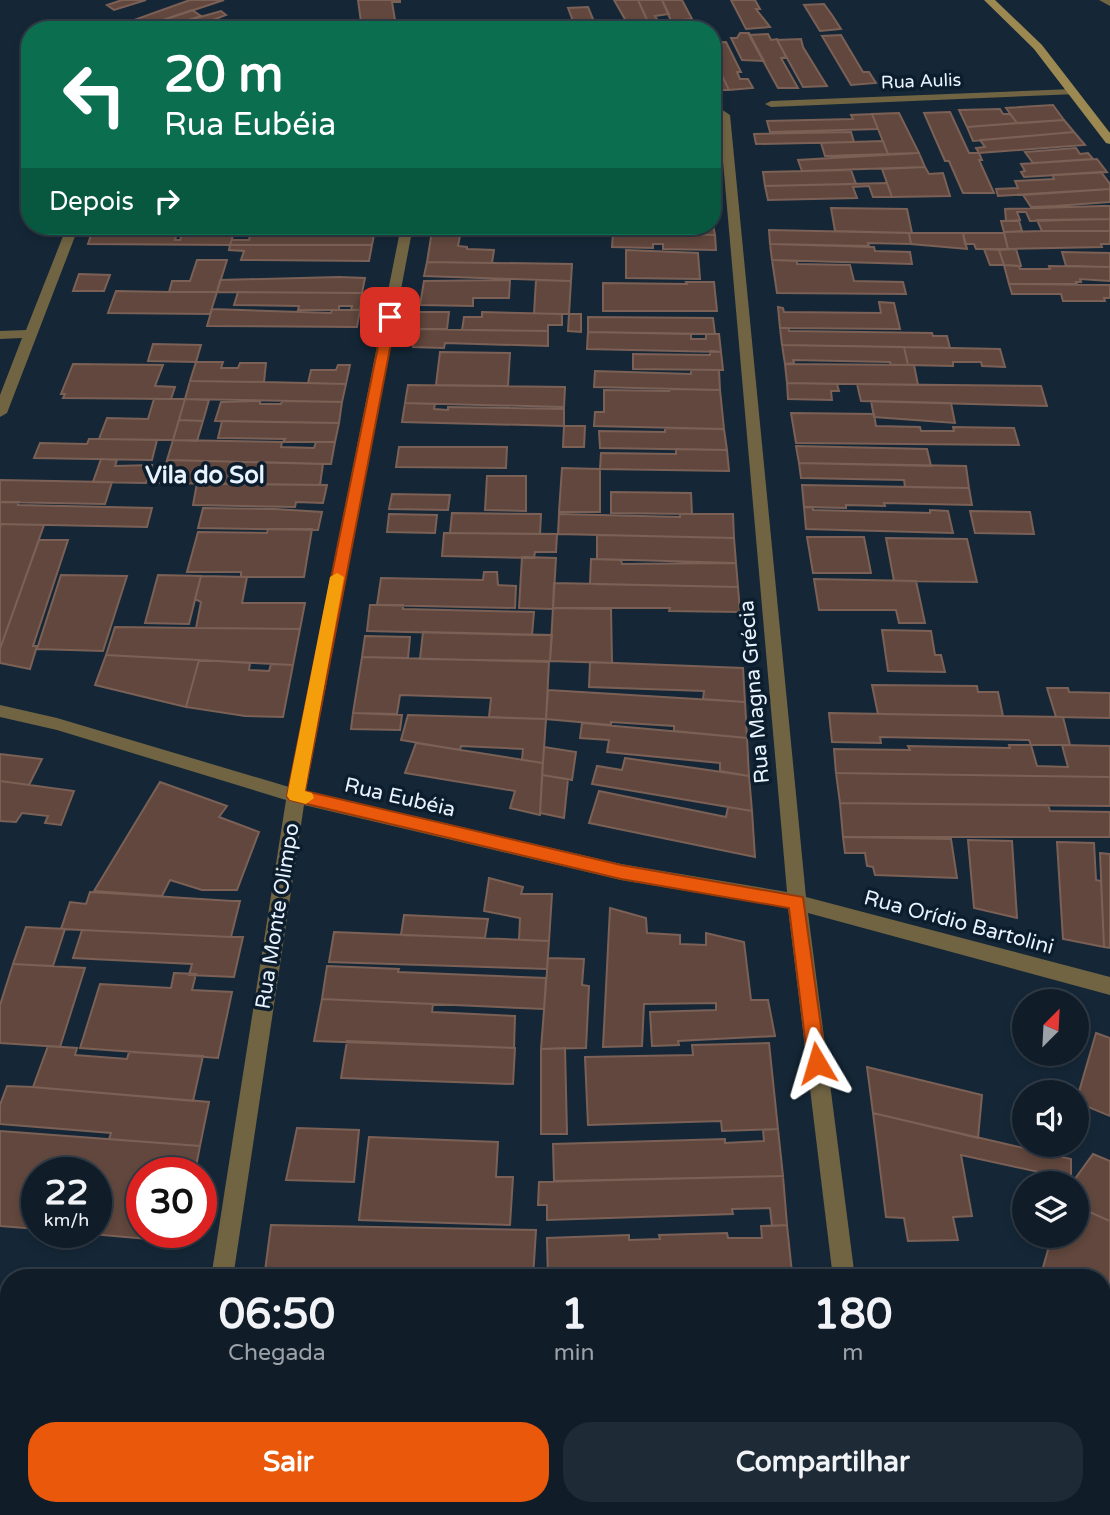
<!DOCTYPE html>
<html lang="pt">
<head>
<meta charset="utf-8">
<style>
  :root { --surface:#101d29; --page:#1e2a35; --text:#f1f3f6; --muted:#9ca2a8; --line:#303b46; --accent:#ea580c }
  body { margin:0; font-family:"Varela Round",sans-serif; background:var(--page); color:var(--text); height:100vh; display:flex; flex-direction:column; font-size:26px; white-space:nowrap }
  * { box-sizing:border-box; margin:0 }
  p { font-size:23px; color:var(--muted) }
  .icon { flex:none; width:38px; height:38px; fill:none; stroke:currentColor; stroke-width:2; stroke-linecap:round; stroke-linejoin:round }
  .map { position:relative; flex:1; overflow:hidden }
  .side { position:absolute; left:0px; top:1269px; width:1111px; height:247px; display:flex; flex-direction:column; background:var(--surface); border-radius:28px 28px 0 0; box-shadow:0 4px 10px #0003,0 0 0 2px var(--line) }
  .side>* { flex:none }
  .top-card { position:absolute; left:21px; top:21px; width:700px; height:214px; border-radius:28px; box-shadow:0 4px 10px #0003,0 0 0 2px var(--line); background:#0b6e4f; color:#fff; overflow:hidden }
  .needle { width:46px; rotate:24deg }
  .tools { position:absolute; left:1012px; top:989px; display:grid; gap:14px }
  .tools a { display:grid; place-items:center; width:77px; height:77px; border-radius:50%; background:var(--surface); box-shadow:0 4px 10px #0003,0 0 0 2px var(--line); font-size:35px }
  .speed { position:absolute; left:21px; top:1157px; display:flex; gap:14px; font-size:35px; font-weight:700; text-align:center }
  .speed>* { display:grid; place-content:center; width:91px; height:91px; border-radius:50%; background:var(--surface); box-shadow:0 4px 10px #0003,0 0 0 2px var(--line); line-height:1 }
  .speed small { font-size:18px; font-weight:400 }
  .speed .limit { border:10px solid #d22; background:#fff; color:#111 }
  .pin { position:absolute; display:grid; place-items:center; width:60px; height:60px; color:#fff; margin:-30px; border-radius:14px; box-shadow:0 4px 10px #0006 }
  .me { position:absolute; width:77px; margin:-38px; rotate:353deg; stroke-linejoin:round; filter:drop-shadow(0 0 5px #0008) }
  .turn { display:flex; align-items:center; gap:24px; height:147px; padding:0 28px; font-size:32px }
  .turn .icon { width:91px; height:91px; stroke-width:2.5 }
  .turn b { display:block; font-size:49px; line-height:60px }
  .then { display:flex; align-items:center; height:66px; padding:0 28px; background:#0003; gap:14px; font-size:26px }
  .eta { display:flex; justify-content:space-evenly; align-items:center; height:119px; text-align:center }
  .eta b { font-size:42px; font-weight:700; line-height:49px }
  .cta { display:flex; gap:14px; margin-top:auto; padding:14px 28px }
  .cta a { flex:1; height:80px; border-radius:28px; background:var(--accent); color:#fff; font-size:28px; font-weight:700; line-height:80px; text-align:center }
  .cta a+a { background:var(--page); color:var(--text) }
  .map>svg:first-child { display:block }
  .building { fill:#61473d; stroke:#7b6056; stroke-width:2 }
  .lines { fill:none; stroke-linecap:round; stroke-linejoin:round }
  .street { fill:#716443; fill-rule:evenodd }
  .secondary { fill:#9c8851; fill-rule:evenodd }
  .route { fill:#ea580c; stroke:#983908; stroke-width:2 }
  .slow { fill:#f59e0b }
  .labels { text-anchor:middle; stroke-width:7; stroke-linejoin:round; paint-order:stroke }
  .far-street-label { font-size:18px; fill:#e8f3fe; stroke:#0c1d2d }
  .street-label { font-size:21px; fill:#e8f3fe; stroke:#0c1d2d }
  .quarter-label { font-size:24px; font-weight:bold; fill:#e8f3fe; stroke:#0c1d2d }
</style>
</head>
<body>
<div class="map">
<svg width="1110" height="1515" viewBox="0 0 1110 1515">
  <rect width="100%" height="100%" fill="#152737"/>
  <path class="building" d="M122 0H146L114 10 107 5Z
    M224 0 139 28 131 21 190 0Z
    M358 0H400V2H392L395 20 361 22Z
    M614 0H638L647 20 626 21Z
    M638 0H662L669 14 655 16 658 21 648 22Z
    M662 0H682L692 19 671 21Z
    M731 0H755L760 9H756L770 27 746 29Z
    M824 4 832 15 841 29 820 31 804 5Z
    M588 7 595 24 575 26 568 8Z
    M192 10 201 16 158 30 139 28Z
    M221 11 226 15 200 25 193 19Z
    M740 33H749L764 61 742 60 731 38H737Z
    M768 34 771 40 777 39 786 57 781 58 798 88H778L749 35Z
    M841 35 863 72H869L876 83 851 85 822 36Z
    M801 39 803 47 827 86 803 87 777 40Z
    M726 42 741 72H737L740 79H748L753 88 729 90 712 55V43Z
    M712 55 729 90H712Z
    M1053 105 1064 120 1017 123 1006 108Z
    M1000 109 1003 114H1010L1017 123 967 127 959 110Z
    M950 112 969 153H979L982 160H979L994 193H963L949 161H945L924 113Z
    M899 113 919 153 888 154 872 114Z
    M872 114 878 129 770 132 767 121 853 119 851 115Z
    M1064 120 1074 132 973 141 967 127Z
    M851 132 854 142 756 144 754 134Z
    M1074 132 1085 145 979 153 976 148 985 147 980 140Z
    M883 141 888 154 825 156 821 143Z
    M1076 148 1080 154 1088 153 1093 159 1033 163 1025 152Z
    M919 153 925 167 802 171 798 160Z
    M1097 159 1107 172 1024 177 1021 172 1025 171 1021 164Z
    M925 167 929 174 943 173 950 196 892 197 882 169Z
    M851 170 856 184 765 186 763 172Z
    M1101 172 1110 184V189L998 196 996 189 1018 188 1015 181 1054 179 1052 175Z
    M887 183 892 197H873L869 186 853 187 857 198 768 200 765 186Z
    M1110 189V202L1055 206 1031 207 1023 195Z
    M1102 206H1110V219L1030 221 1026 212H1017L1020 220 1006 221 1005 209Z
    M831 208 907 209 912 233 835 231Z
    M712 219 715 235 677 234V231H622V226H712Z
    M1110 219V231H1042L1037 220Z
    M1001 221H1019L1022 231 1004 232Z
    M158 226H236L235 229H157Z
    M572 226H612L613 233 572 232Z
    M93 229H147L146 232 177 233 175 240H180L184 229H235L230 245 88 244Z
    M375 230 372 245H230L232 240H249L251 231Z
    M769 230 909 233 911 244 868 243 869 246 770 244Z
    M432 231H461L458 246 467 247V249L494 250 492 263 427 262Z
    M1042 231H1110V244H1101L1102 247 1008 249 1004 232Z
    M613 233 715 235 716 250 663 249V244H653V248L612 247Z
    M909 233H963L967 249 911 244Z
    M963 233H1004L1008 249H976L974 244H965Z
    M770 244 874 247 875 251 910 252 912 264 772 260Z
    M230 245H372L369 261 241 260 244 251 229 250Z
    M984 249 999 250 1004 265H990Z
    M1016 249 1021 266 1004 265 999 250Z
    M626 250 698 253 700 279 626 278Z
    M1062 252 1110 253V267L1066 266Z
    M197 260H227L217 292H169L172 281H190Z
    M772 260 797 261V264L850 265 854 281 903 282 906 294 777 293Z
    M427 262 572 264 571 281 424 276Z
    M1004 265 1019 266 1020 269H1050L1049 266 1110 267V281L1080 279 1081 282H1076L1077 284H1009Z
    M79 274 110 275 104 291H73Z
    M339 277 365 278 362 293 217 292 220 280Z
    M510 280 509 298H473V306L420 305 424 281Z
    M536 280 571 281 569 314H534Z
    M686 282H714L717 311H603V283L687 284Z
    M1009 284 1110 285V298H1104L1105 301H1063L1061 294H1012Z
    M116 291 169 292H217L210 314 108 313Z
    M238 292 362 293 360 310H351L352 306H339V310H298L299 306 234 305Z
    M879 302 894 303 900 329 780 328 778 307 783 308 784 312 881 313Z
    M212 309 331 313 332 310H360L357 327 207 326Z
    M419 312H449L447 329H416Z
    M482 312 562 314V325H548V331L462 330 464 317H482Z
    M569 314H581V332L568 331Z
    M588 317 713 318 715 334 588 332Z
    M780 328H789V331L932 333 933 336H947L950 348 782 345Z
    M416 329 548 331V346L445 343 444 348 413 347Z
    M588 332 691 334V339H706V334H719L721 352 587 349Z
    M153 344 201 345 196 362 148 361Z
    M782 345 904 347 908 365H891L890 362 793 360 794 363 785 364Z
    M904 347 1000 349 1005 367 982 366 981 362H953V366L908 365Z
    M710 351 721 352 723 370 633 369V354L710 355Z
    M440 352 510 353 508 386 436 385Z
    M196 362H223L221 368H238L240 363H266L264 382 190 381Z
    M73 364 163 365 155 386 175 387 171 399 63 398 65 394H61Z
    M785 364 914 365 918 385 787 383Z
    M338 365H350L346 384 308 383 311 370H336Z
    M691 370H719L720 390 594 387 595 371 691 374Z
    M190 381 264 382 346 384 342 402 185 399Z
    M787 383 837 384 839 391H831L832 400 788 399Z
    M857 384 1041 386 1047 406 861 401Z
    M408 385 565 387 564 407 405 403Z
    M669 389 720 390 724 429 594 426 595 412H604V390L669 391Z
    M154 399H185L173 440 99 439 107 418 148 419Z
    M185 399 209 400 203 421 179 420Z
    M260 401V404H281L282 401 342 402 339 423 215 421 221 402Z
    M871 401 951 403 955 423 874 417Z
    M405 403 435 404 434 409 448 410V407L564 409V426L402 422Z
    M791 413 874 414 876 426 920 427 921 431H954L953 427 1014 428 1019 445 796 443Z
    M179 420 203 421 197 441 173 440Z
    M222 421 339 423 335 442H283L285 439 218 438Z
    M564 426H585L584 447H563Z
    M665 428 724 429 727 450 600 448 599 431 665 432Z
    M89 439H99L157 440 152 460 34 458 40 443 87 444Z
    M173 440 282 442 281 447 314 448 316 442H335L331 464 167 460Z
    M796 446 927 449 931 466 799 463Z
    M399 447H507L506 468 396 467Z
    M676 449 727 450 729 471 600 469 601 453 676 454Z
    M101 459 117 460 115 466 152 465 146 483 93 482Z
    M167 460 323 464 320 485 160 483Z
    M799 463 966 466 969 488 905 487 904 480 801 478Z
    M562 468 600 469V512H559Z
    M487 476H526V511L485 510Z
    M0 480 108 482H112L105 504 0 502Z
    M197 483 327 485 323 503 296 502 295 507 193 505Z
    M802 485 969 488 972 505 884 503 885 506 846 505V508L804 507Z
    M611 492 691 493 692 514 611 513Z
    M392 494 450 495 448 510 389 509Z
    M0 502H19L18 505 152 508 147 527 0 524Z
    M804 507H813V510L930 513V510L948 511 953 533 806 529Z
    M203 508 275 509 322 512 318 530 198 528Z
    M970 511 1030 512 1034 534 975 533Z
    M452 513 541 514 540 534 450 533Z
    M389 514 437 515 435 533 387 532Z
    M559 514 680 517V514H733L734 538 558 534Z
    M1 524 44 525 0 649V528Z
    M268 529H312L304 577H241V572H187L198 532 267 533Z
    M444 533 557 534 556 552H535L534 558 442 556Z
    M597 535 734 538 736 563 597 559Z
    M807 537H864L871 573H813Z
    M886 538 967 539 977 582 894 581Z
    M39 540H68L33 646H37L30 669 0 663V649Z
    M522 557 556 558 553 609 519 608Z
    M591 559 621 560 622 564 736 563 738 587 590 584Z
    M484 572H497L498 585 516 586 515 608 377 605 381 578 483 580Z
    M61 575 127 576 103 651 37 649Z
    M158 575 201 576 189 624 145 623Z
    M201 576 247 577 242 603H305L300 629 196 628 201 602 195 599Z
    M814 579 916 581 925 623H899L896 610H819Z
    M554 583 738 587 740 612 669 611 670 608H553Z
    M370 605H403V609L534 612 532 635 367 631Z
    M553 608 611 609 612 663 550 661Z
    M115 627 196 628 300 629 293 665 106 655Z
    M882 630 931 631 935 655H941L945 672 888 671Z
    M423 632 552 635 550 661 420 659Z
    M365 636 410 637 408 658 362 657Z
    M106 655 199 660 186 707 95 685Z
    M362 657 549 662 546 719 489 717 491 698 400 695 397 714 353 713Z
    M199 660 250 663 249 670 269 671 271 664 293 665 283 717 245 716 186 707Z
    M590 662 743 668 745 702 703 699 704 691 589 687Z
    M872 685 977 686 978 692H998L1003 716 878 714Z
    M1047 688H1068L1069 692 1110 693V718L1056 717Z
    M548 690 745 702 747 738 674 731V726L611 722V725L546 719Z
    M353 713 402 715 400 730 351 729Z
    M829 713 1063 717 1070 745H1031L1029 740 880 737 881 743 832 742Z
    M408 715 546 719 543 763 522 760 523 749 461 746 460 750 401 740Z
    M582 723 747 738 749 776 720 771V763L607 752 609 740 580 738Z
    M416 743 543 763 540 815 510 808 515 791 405 773Z
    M1009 745H1031L1037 766 1068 767 1062 745 1110 746V777L836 773 834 749 910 750 908 746 1010 748Z
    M544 747 576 752 572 780 542 775Z
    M0 754 42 759 29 785 0 781Z
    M625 758 749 776 752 811 592 784 597 766 622 770Z
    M836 773 1110 777V806L840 803Z
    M542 775 568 779 564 818 540 813Z
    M0 781 74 791 61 825 45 823 48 816 22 813 16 822 0 821Z
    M160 782 227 806 219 817 259 832 237 890H202L170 880 162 896 94 891Z
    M599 791 726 817 728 807 752 811 755 857 589 823Z
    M840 803 1048 805 1050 811 1110 812V837H843Z
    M843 837 951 839 957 878 875 875 873 867 867 866 865 853H845Z
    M968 840 1012 841 1017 918 974 908Z
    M1057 842 1094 843 1096 880 1101 881 1104 947 1063 939Z
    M1100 853 1110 854V948L1104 947Z
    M489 878 523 887 521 894H552L549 941 519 940 520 918 484 911Z
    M90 892 232 901H240L231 937 61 929 70 902 86 904Z
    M610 908 646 918 647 933 680 935V944L706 945V933L744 942 751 1000H768L775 1036 678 1041 679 1045 652 1046 650 1012 716 1010V1003L644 1004 642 1046 603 1047Z
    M404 915 488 919 485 938 401 935Z
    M26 927 65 929 53 966 13 964Z
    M82 930 231 937H243L234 977 189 975 192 964 73 958Z
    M334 932 549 941 547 969 329 962Z
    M548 958 584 959 582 985 589 986 586 1048 541 1049Z
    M13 964 85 968 60 1047 0 1043V1005Z
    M327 966 399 969 398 972 546 978 544 1009 322 999Z
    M174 973 196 974 192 990 232 992 218 1058 80 1048 100 984 171 988Z
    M322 999 433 1004 432 1012 515 1016 514 1048 314 1041Z
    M1096 1033 1110 1038V1116L1076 1102Z
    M347 1041 515 1048 513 1084 341 1078Z
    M769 1043 778 1129 722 1131 721 1121 588 1125 585 1057 693 1055 692 1045Z
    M48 1046 77 1048 75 1055 127 1059 129 1052 203 1056 193 1101 33 1087Z
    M565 1048 567 1134H541V1049Z
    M867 1067 982 1095 978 1138 873 1113Z
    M7 1086 33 1087 209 1102 200 1146 109 1139 111 1133 0 1124V1105Z
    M873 1113 1071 1159V1179L961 1155 972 1216 953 1217 958 1240 908 1241 904 1218 886 1217Z
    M297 1128 359 1130 354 1182 286 1180Z
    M778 1129 783 1176 554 1181 553 1144 725 1139V1143L764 1141 763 1130Z
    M0 1131 200 1146 195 1172H142V1232H183L181 1242 69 1232H96V1172H37V1229L0 1226Z
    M369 1137 498 1142 496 1177H513L510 1225 359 1220Z
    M1093 1154 1110 1161V1221L1076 1206V1183H1072Z
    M783 1176 787 1225 772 1226 770 1208 732 1209 733 1214 547 1220V1205H538L539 1182Z
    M1076 1206 1110 1221V1373L1102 1402V1278H1040L1052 1236H1076Z
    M271 1225 536 1230 533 1278H436L265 1271Z
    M787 1225 792 1273 548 1278 547 1238 629 1235V1240L660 1239 659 1235 727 1233 728 1238H762L761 1226Z
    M792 1273V1278H726L736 1277V1275Z
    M1102 1418 1110 1421V1458L1106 1471 1102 1469Z
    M0 1469H9V1507H84L82 1515H0Z
    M236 1507H504V1515H235Z"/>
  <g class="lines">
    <path class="street" d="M1099 0H1110V6Z
      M1073 89 1078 92 1077 94 771 107 765 104 771 101Z
      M712 103 730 115 806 897 1110 977V995L808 913 855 1278H833L788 908 621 880 304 805 233 1278H211L286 800 57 730 0 717V705L57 718 289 787 401 226H413L306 791 621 864 787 892 719 116 712 112Z
      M67 226H79L7 413 0 417V395L22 338 0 339V331L26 330Z
      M175 1507H199L198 1515H174Z
      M996 1507H1036L1039 1515H999Z"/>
    <path class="secondary" d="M984 0H995L1042 45 1110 133V144L1106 143 1034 49Z"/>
  </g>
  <path class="route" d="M390 314 396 317 305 791 621 865 803 897 826 1063 823 1069 817 1071 810 1069 808 1063 789 908 621 879 290 800 287 796 384 317Z"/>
  <path class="slow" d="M337 573 344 577 305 791 312 793 314 798 306 804 290 800 287 796 330 577Z"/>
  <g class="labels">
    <g class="far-street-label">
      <text transform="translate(921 81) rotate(-2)" y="6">Rua Aulis</text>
    </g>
    <g class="street-label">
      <text transform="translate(754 692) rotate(-95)" y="7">Rua Magna Grécia</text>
      <text transform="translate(400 797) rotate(13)" y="7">Rua Eubéia</text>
      <text transform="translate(277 916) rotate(-81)" y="7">Rua Monte Olimpo</text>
      <text transform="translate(959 922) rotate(15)" y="7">Rua Orídio Bartolini</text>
    </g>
    <g class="quarter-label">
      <text x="205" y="483">Vila do Sol</text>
    </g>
  </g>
</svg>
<div class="tools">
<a><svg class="needle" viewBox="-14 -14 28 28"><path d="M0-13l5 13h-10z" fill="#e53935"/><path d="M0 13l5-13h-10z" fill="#9ca2a8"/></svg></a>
<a><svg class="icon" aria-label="sound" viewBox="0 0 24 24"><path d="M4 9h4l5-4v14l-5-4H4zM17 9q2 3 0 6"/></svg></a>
<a><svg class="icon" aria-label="layers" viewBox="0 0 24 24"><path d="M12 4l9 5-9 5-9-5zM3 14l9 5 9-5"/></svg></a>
</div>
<div class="speed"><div>22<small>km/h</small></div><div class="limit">30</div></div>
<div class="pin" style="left:390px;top:317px;background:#d93025"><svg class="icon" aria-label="arrive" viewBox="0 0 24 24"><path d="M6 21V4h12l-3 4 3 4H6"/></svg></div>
<svg class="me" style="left:817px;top:1063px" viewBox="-20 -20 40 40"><path d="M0-17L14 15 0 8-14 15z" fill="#ea580c" stroke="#fff" stroke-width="4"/></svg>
<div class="top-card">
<div class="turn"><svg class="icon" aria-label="left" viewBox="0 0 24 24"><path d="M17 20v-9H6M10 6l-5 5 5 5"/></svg><div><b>20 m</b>Rua Eubéia</div></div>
<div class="then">Depois<svg class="icon" aria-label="right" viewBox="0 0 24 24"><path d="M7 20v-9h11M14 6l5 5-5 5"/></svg></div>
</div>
<section class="side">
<div class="eta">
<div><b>06:50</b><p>Chegada</p></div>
<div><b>1</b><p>min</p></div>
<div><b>180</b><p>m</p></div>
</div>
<div class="cta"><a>Sair</a><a>Compartilhar</a></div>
</section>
</div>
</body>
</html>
